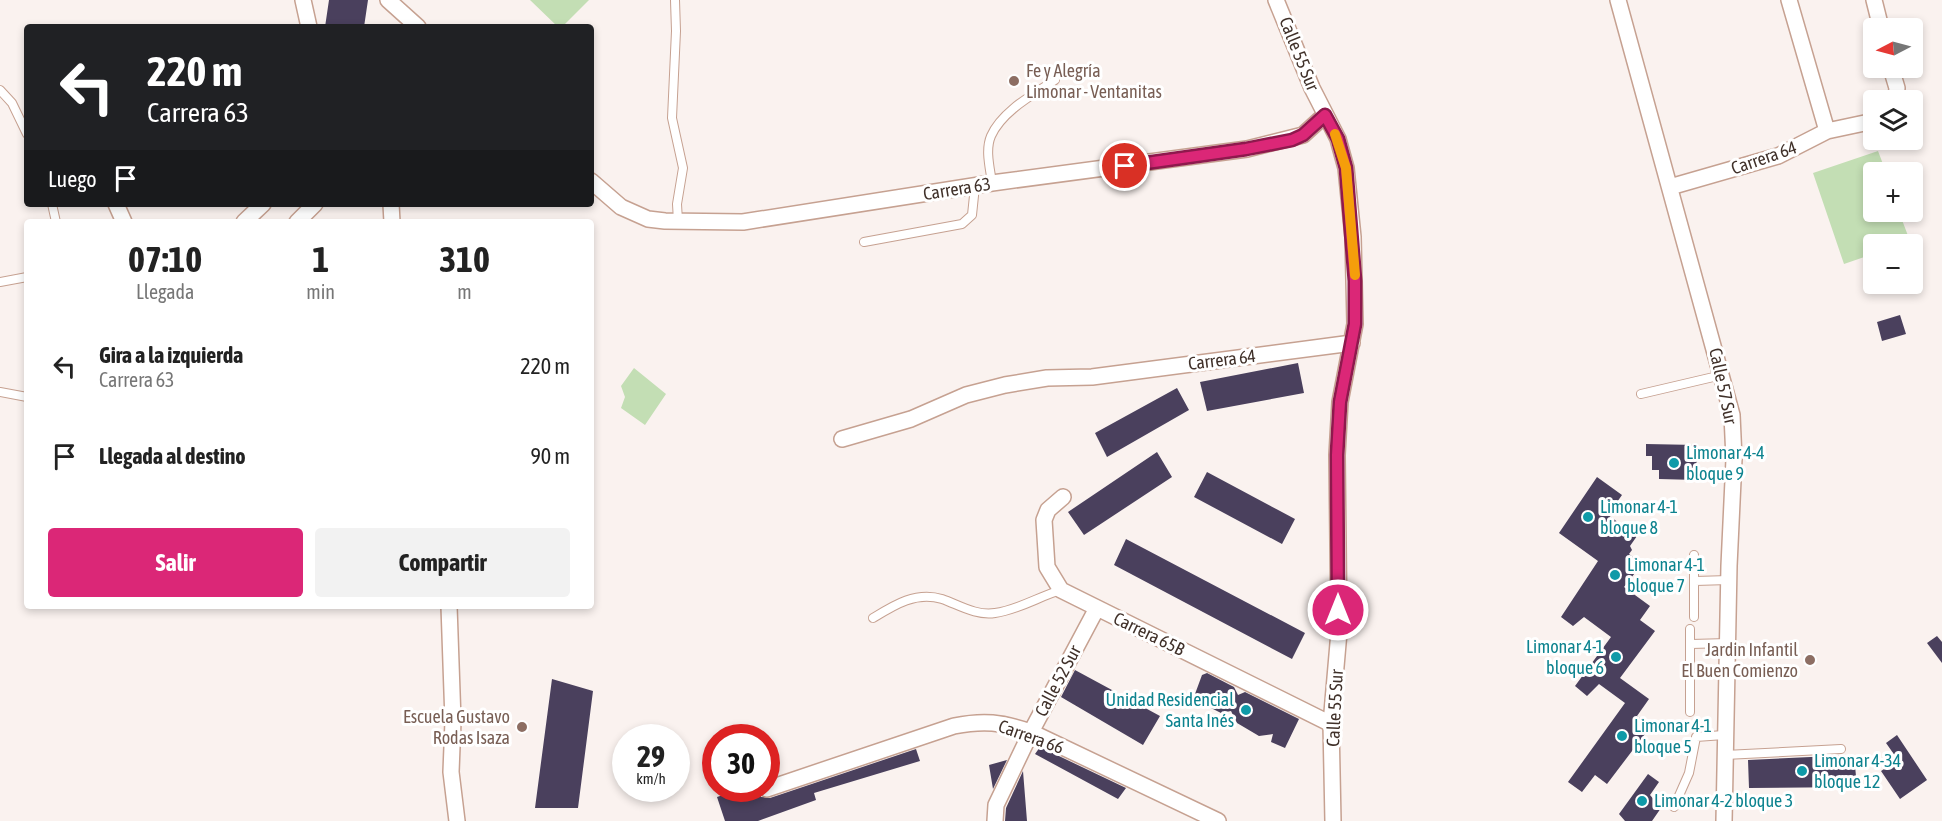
<!DOCTYPE html>
<html lang="es">
<head>
<meta charset="utf-8">
<style>
  :root { --surface:#fff; --page:#f2f2f2; --text:#222; --muted:#767676; --accent:#db2777 }
  body { margin:0; font-family:"Asap Condensed",sans-serif; background:var(--page); color:var(--text); height:100vh; display:flex; flex-direction:column; font-size:22px; white-space:nowrap }
  * { box-sizing:border-box; margin:0 }
  p { font-size:20px; color:var(--muted) }
  .icon { flex:none; width:33px; height:33px; fill:none; stroke:currentColor; stroke-width:2; stroke-linecap:round; stroke-linejoin:round }
  .map { position:relative; flex:1; overflow:hidden }
  .details { position:absolute; left:24px; top:219px; width:570px; height:390px; display:flex; flex-direction:column; background:var(--surface); border-radius:6px; box-shadow:0 3px 9px #0003 }
  .details>* { flex:none }
  .banner { position:absolute; left:24px; top:24px; width:570px; height:183px; border-radius:6px; box-shadow:0 3px 9px #0003; background:#202124; color:#fff; overflow:hidden }
  .needle { width:39px; rotate:264deg }
  .controls { position:absolute; left:1863px; top:18px; display:grid; gap:12px }
  .controls a { display:grid; place-items:center; width:60px; height:60px; border-radius:6px; background:var(--surface); box-shadow:0 3px 9px #0003; font-size:30px }
  .speed { position:absolute; left:612px; top:724px; display:flex; gap:12px; font-size:30px; font-weight:700; text-align:center }
  .speed>* { display:grid; place-content:center; width:78px; height:78px; border-radius:50%; background:var(--surface); box-shadow:0 3px 9px #0003; line-height:1 }
  .speed small { font-size:15px; font-weight:400 }
  .speed .limit { border:9px solid #d22; background:#fff; color:#111 }
  .pin { position:absolute; display:grid; place-items:center; width:51px; height:51px; color:#fff; margin:-26px; border:3px solid #fff; border-radius:50%; box-shadow:0 2px 6px #0007 }
  .me { position:absolute; width:66px; margin:-33px; rotate:0deg; stroke-linejoin:round; filter:drop-shadow(0 0 4px #0008) }
  .turn { display:flex; align-items:center; gap:21px; height:126px; padding:0 24px; font-size:27px }
  .turn .icon { width:78px; height:78px; stroke-width:2.5 }
  .turn b { display:block; font-size:42px; line-height:51px }
  .then { display:flex; align-items:center; height:57px; padding:0 24px; background:#0003; gap:12px; font-size:22px }
  .eta { display:flex; justify-content:space-evenly; align-items:center; height:102px; text-align:center }
  .eta b { font-size:36px; font-weight:700; line-height:42px }
  .primary-button { display:flex; gap:12px; margin-top:auto; padding:12px 24px }
  .primary-button a { flex:1; height:69px; border-radius:6px; background:var(--accent); color:#fff; font-size:24px; font-weight:700; line-height:69px; text-align:center }
  .primary-button a+a { background:var(--page); color:var(--text) }
  ul { padding:0; list-style:none }
  li { display:flex; align-items:center; gap:18px; height:90px; padding:0 24px }
  li div { flex:1 }
  li b { display:block; font-size:22px }
  li em { font-style:normal }
  .map>svg:first-child { display:block }
  .green { fill:#c3deb4 }
  .building { fill:#4a405d }
  .lines { fill:none; stroke-linecap:round; stroke-linejoin:round }
  .service-casing { stroke:#c6a191; stroke-width:10 }
  .minor-casing { stroke:#c6a191; stroke-width:18 }
  .service { stroke:#fff; stroke-width:8 }
  .minor { stroke:#fff; stroke-width:15 }
  .route-casing { stroke:#8e194d; stroke-width:15 }
  .route { stroke:#db2777; stroke-width:10 }
  .slow { stroke:#f59e0b; stroke-width:10 }
  .education-dot { fill:#8d6e63; stroke:#fff; stroke-width:2 }
  .culture-dot { fill:#0f9aa8; stroke:#fff; stroke-width:2 }
  .labels { text-anchor:middle; stroke-width:6; stroke-linejoin:round; paint-order:stroke }
  .street-label { font-size:18px; fill:#40312a; stroke:#fff }
  .education-label { font-size:18px; fill:#785e54; stroke:#fff; text-anchor:end }
  .culture-label { font-size:18px; fill:#0d838f; stroke:#fff; text-anchor:start }
</style>
</head>
<body>
<div class="map">
<svg width="1942" height="821" viewBox="0 0 1942 821">
  <rect width="100%" height="100%" fill="#faf2ef"/>
  <path class="green" d="M530 0H589L562 27H558Z
    M1878 151 1886 172H1874V212H1899L1910 241 1900 244H1874L1873 254 1844 264 1813 173Z
    M634 368 666 394 645 425 621 408 625 397 621 386Z"/>
  <path class="building" d="M329 0H368L364 27H325Z
    M1900 315 1906 334 1882 341 1877 322Z
    M1298 363 1304 393 1207 411 1200 382Z
    M1177 388 1189 410 1107 457 1095 433Z
    M1646 444 1697 445 1696 480 1659 479V470H1652V456H1646Z
    M1157 452 1172 477 1084 535 1068 512Z
    M1207 472 1295 519 1282 544 1194 497Z
    M1597 477 1622 495 1608 515 1637 536 1630 546 1632 550 1629 554 1642 564 1624 587 1650 606 1640 620 1655 631 1620 678 1649 699 1637 716 1651 726 1607 784 1595 775 1582 792 1568 782 1625 703 1599 684 1587 696 1575 686 1611 637 1584 617 1573 626 1561 617 1598 561 1559 533Z
    M1126 539 1305 633 1292 659 1114 565Z
    M1937 636 1942 642V663L1927 643Z
    M1075 670 1160 716 1143 745 1061 697Z
    M1207 673 1234 687 1238 695 1245 692 1299 719 1285 748 1271 742 1273 734 1259 736 1237 723 1231 711 1221 713 1199 702 1195 694 1202 675Z
    M552 679 593 691 578 808H535Z
    M1897 735 1927 780 1900 799 1881 771 1898 760 1886 743Z
    M1040 747 1126 788 1118 799 1035 754Z
    M916 749 920 761 814 793 816 800 758 821H725L717 797 741 789H757L761 797 770 798Z
    M1854 755 1857 787 1749 788 1748 760Z
    M1007 760 993 789 989 765Z
    M1023 771 1027 821H1005L1006 808Z
    M1648 774 1659 782 1650 795 1661 808 1652 821H1625L1619 814Z"/>
  <g class="lines">
    <defs>
      <path id="service" d="M675 0 676 31 672 118 683 168 677 204 678 221
        M0 90 12 103 27 134
        M992 183C990 168 985 150 991 136 1002 111 1034 94 1055 80
        M52 204 56 222
        M864 242 962 224 972 215 975 186
        M0 282 27 277
        M0 392 27 397
        M1641 394 1722 375
        M1694 555V617
        M1695 581 1729 580
        M873 618C894 605 916 591 942 599 959 605 976 616 995 613 1018 610 1040 596 1061 590
        M1691 644 1728 643
        M1690 712V629
        M1725 755 1841 749
        M1674 807 1689 773 1696 737 1724 735"/>
      <path id="minor" d="M303 0 309 27
        M388 0 418 27
        M1276 0 1312 88 1338 139 1346 168 1353 237 1355 324 1340 402 1337 455 1339 632 1331 724 1333 821
        M1618 0 1732 415 1734 459 1729 566 1724 821
        M1874 0 1881 28
        M1891 68 1897 88 1896 100
        M1827 131 1874 121
        M591 181 621 207 648 219 665 221 743 222 992 183 1247 149 1303 135 1325 115
        M1670 187 1778 156 1827 131 1789 0
        M116 204 124 222
        M391 204 392 222
        M244 222 263 204
        M297 222 315 204
        M842 439 911 419 966 395 1005 385 1047 378 1092 377 1352 343
        M1063 497 1048 510 1044 520 1047 567 1061 590 1331 724
        M449 606 453 721 451 772 457 821
        M767 789 954 726C984 720 1001 722 1031 732L1218 821
        M995 821 996 805 1031 732 1097 608"/>
    </defs>
    <use href="#service" class="service-casing"/>
    <use href="#minor" class="minor-casing"/>
    <use href="#service" class="service"/>
    <use href="#minor" class="minor"/>
  </g>
  <g class="lines">
    <defs>
      <path id="route" d="M1125 166 1246 149 1292 140 1303 135 1325 115 1338 139 1346 168 1355 281V324L1340 402 1337 455 1338 610"/>
    </defs>
    <use href="#route" class="route-casing"/>
    <use href="#route" class="route"/>
    <path class="slow" d="M1335 134 1346 168 1355 275"/>
  </g>
  <g class="education-dot">
    <circle cx="1014" cy="81" r="6"/>
    <circle cx="1810" cy="660" r="6"/>
    <circle cx="522" cy="727" r="6"/>
  </g>
  <g class="culture-dot">
    <circle cx="1674" cy="463" r="6"/>
    <circle cx="1588" cy="517" r="6"/>
    <circle cx="1615" cy="575" r="6"/>
    <circle cx="1616" cy="657" r="6"/>
    <circle cx="1246" cy="710" r="6"/>
    <circle cx="1622" cy="736" r="6"/>
    <circle cx="1802" cy="771" r="6"/>
    <circle cx="1642" cy="801" r="6"/>
  </g>
  <g class="labels">
    <g class="street-label">
      <text transform="translate(1299 54) rotate(68)" y="6">Calle 55 Sur</text>
      <text transform="translate(1764 158) rotate(-19)" y="6">Carrera 64</text>
      <text transform="translate(957 189) rotate(-9)" y="6">Carrera 63</text>
      <text transform="translate(1222 360) rotate(-7)" y="6">Carrera 64</text>
      <text transform="translate(1723 386) rotate(78)" y="6">Calle 57 Sur</text>
      <text transform="translate(1149 634) rotate(26)" y="6">Carrera 65B</text>
      <text transform="translate(1058 681) rotate(-62)" y="6">Calle 52 Sur</text>
      <text transform="translate(1335 708) rotate(-87)" y="6">Calle 55 Sur</text>
      <text transform="translate(1031 737) rotate(20)" y="6">Carrera 66</text>
    </g>
    <g class="education-label">
      <text x="1026" y="77" text-anchor="start">Fe y Alegría<tspan x="1026" dy="21">Limonar - Ventanitas</tspan></text>
      <text x="1798" y="656">Jardin Infantil<tspan x="1798" dy="21">El Buen Comienzo</tspan></text>
      <text x="510" y="723">Escuela Gustavo<tspan x="510" dy="21">Rodas Isaza</tspan></text>
    </g>
    <g class="culture-label">
      <text x="1686" y="459">Limonar 4-4<tspan x="1686" dy="21">bloque 9</tspan></text>
      <text x="1600" y="513">Limonar 4-1<tspan x="1600" dy="21">bloque 8</tspan></text>
      <text x="1627" y="571">Limonar 4-1<tspan x="1627" dy="21">bloque 7</tspan></text>
      <text x="1604" y="653" text-anchor="end">Limonar 4-1<tspan x="1604" dy="21">bloque 6</tspan></text>
      <text x="1234" y="706" text-anchor="end">Unidad Residencial<tspan x="1234" dy="21">Santa Inés</tspan></text>
      <text x="1634" y="732">Limonar 4-1<tspan x="1634" dy="21">bloque 5</tspan></text>
      <text x="1814" y="767">Limonar 4-34<tspan x="1814" dy="21">bloque 12</tspan></text>
      <text x="1654" y="807">Limonar 4-2 bloque 3</text>
    </g>
  </g>
</svg>
<div class="controls">
<a><svg class="needle" viewBox="-14 -14 28 28"><path d="M0-13l5 13h-10z" fill="#e53935"/><path d="M0 13l5-13h-10z" fill="#767676"/></svg></a>
<a><svg class="icon" aria-label="layers" viewBox="0 0 24 24"><path d="M12 4l9 5-9 5-9-5zM3 14l9 5 9-5"/></svg></a>
<a>+</a>
<a>−</a>
</div>
<div class="speed"><div>29<small>km/h</small></div><div class="limit">30</div></div>
<div class="pin" style="left:1125px;top:166px;background:#d93025"><svg class="icon" aria-label="arrive" viewBox="0 0 24 24"><path d="M6 21V4h12l-3 4 3 4H6"/></svg></div>
<svg class="me" style="left:1338px;top:610px" viewBox="-20 -20 40 40"><circle r="17" fill="#db2777" stroke="#fff" stroke-width="3"/><path d="M0-11L8 9 0 5-8 9z" fill="#fff"/></svg>
<div class="banner">
<div class="turn"><svg class="icon" aria-label="left" viewBox="0 0 24 24"><path d="M17 20v-9H6M10 6l-5 5 5 5"/></svg><div><b>220 m</b>Carrera 63</div></div>
<div class="then">Luego<svg class="icon" aria-label="arrive" viewBox="0 0 24 24"><path d="M6 21V4h12l-3 4 3 4H6"/></svg></div>
</div>
<section class="details">
<div class="eta">
<div><b>07:10</b><p>Llegada</p></div>
<div><b>1</b><p>min</p></div>
<div><b>310</b><p>m</p></div>
</div>
<ul>
<li><svg class="icon" aria-label="left" viewBox="0 0 24 24"><path d="M17 20v-9H6M10 6l-5 5 5 5"/></svg><div><b>Gira a la izquierda</b><p>Carrera 63</p></div><em>220 m</em></li>
<li><svg class="icon" aria-label="arrive" viewBox="0 0 24 24"><path d="M6 21V4h12l-3 4 3 4H6"/></svg><div><b>Llegada al destino</b></div><em>90 m</em></li>
</ul>
<div class="primary-button"><a>Salir</a><a>Compartir</a></div>
</section>
</div>
</body>
</html>
